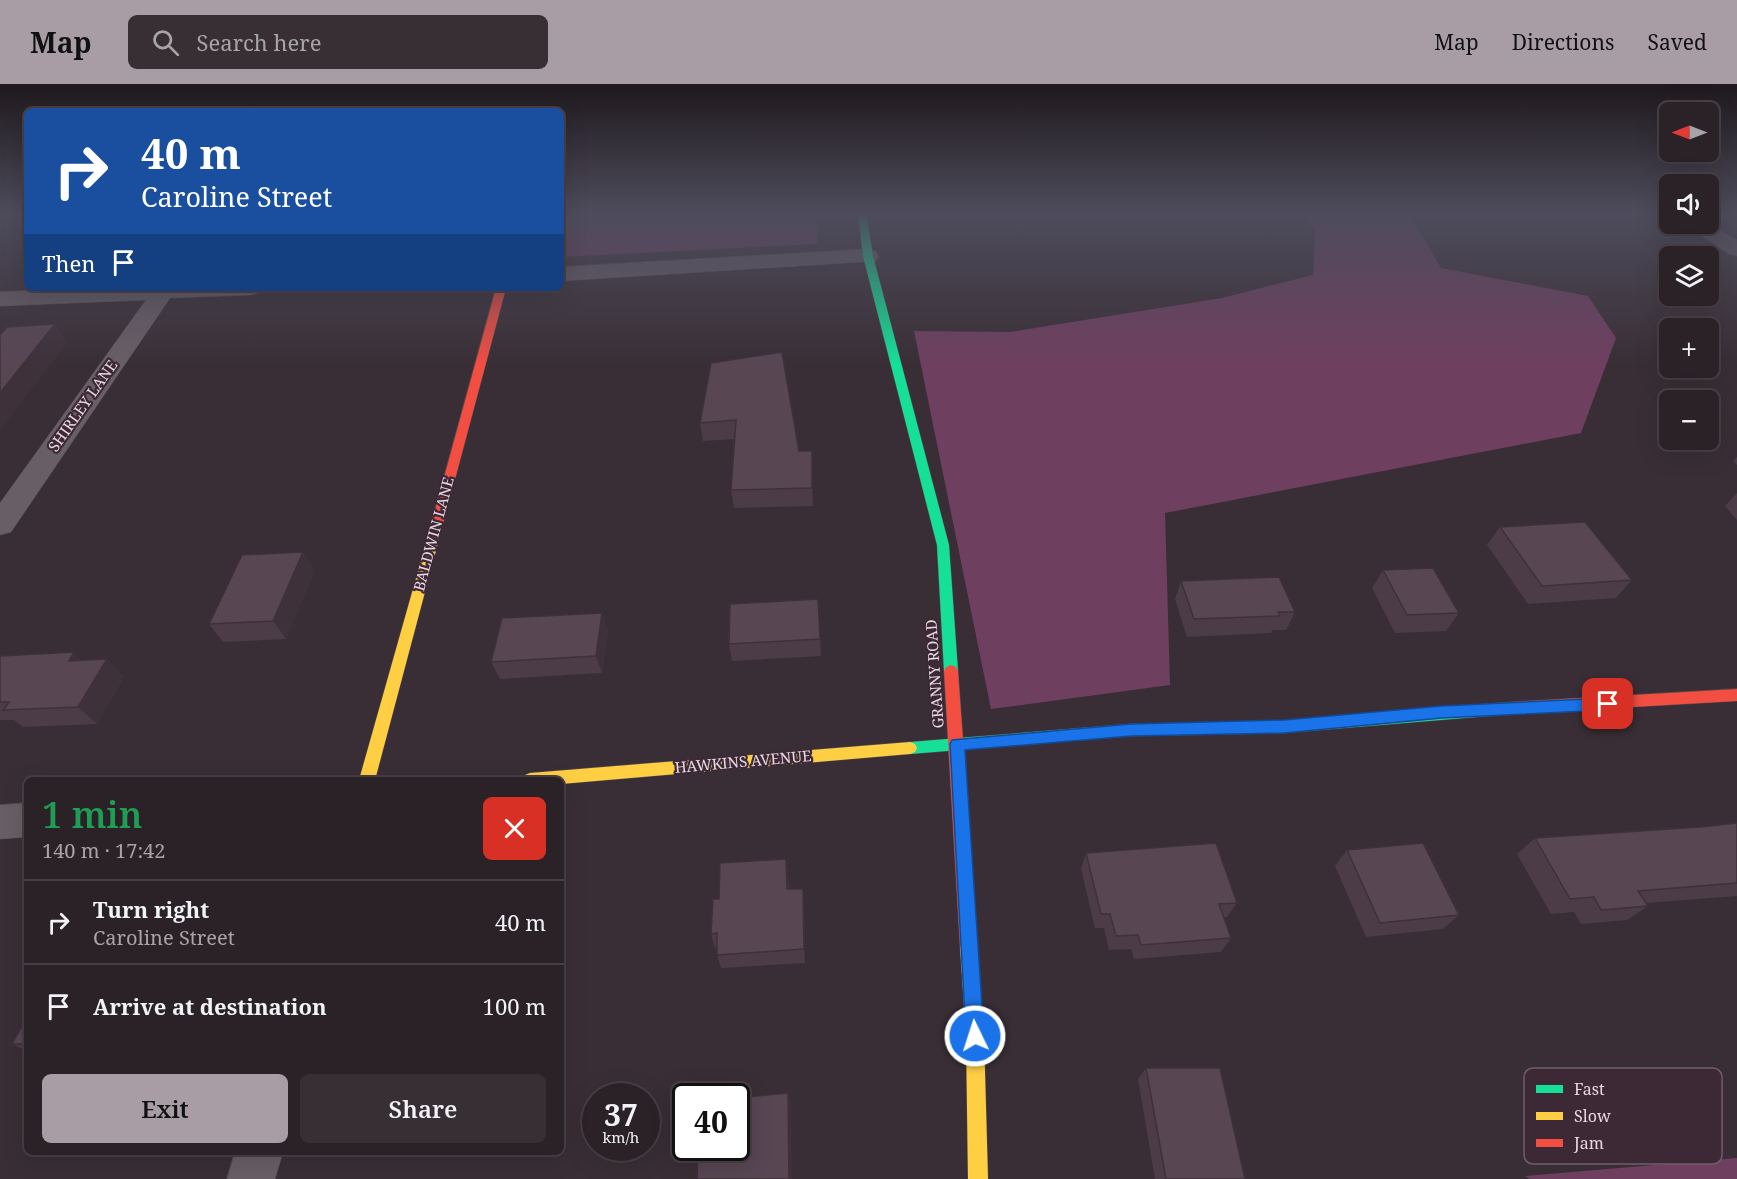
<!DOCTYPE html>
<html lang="en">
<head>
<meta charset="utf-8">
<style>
  :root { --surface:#2b2228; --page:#372f34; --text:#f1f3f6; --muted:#a6a4a8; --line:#473f45; --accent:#a99da5 }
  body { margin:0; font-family:"Noto Serif",serif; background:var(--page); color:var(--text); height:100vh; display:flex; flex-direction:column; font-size:22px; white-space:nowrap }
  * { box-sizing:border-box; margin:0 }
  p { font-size:20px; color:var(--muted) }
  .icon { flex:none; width:33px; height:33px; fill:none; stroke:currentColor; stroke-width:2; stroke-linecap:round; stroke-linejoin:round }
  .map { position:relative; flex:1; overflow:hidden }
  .sheet { position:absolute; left:24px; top:693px; width:540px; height:378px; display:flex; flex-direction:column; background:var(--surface); border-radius:9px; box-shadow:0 6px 24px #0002,0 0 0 2px var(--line) }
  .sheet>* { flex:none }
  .banner { position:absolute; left:24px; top:24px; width:540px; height:183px; border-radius:9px; box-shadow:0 6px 24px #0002,0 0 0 2px var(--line); background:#1a4fa0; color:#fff; overflow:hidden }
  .needle { width:39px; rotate:270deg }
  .tools { position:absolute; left:1659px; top:18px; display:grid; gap:12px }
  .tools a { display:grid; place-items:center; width:60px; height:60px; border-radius:9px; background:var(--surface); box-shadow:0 6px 24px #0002,0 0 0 2px var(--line); font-size:30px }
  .speed { position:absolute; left:582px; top:999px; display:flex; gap:12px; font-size:30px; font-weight:700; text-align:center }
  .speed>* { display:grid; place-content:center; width:78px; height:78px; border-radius:50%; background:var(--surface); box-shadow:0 6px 24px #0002,0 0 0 2px var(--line); line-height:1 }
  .speed small { font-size:15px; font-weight:400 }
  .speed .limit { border:3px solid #111; border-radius:9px; background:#fff; color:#111 }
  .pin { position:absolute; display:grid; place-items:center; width:51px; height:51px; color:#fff; margin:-26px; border-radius:12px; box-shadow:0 3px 9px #0006 }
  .me { position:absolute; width:66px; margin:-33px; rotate:356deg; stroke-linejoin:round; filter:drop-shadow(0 0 4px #0008) }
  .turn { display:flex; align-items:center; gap:21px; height:126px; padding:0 18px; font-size:27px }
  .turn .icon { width:78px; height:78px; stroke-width:2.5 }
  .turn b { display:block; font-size:42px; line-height:51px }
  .then { display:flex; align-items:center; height:57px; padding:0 18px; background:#0003; gap:12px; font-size:22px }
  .round { display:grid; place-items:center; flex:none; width:63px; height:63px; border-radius:9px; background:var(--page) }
  .head { display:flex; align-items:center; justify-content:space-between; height:102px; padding:0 18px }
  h1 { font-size:36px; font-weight:600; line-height:45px; color:#1e9e55 }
  .action { display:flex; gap:12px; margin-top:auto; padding:12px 18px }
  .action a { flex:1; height:69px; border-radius:9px; background:var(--accent); color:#111; font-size:24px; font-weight:600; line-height:69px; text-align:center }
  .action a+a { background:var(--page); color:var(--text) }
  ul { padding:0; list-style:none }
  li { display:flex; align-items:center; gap:18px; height:84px; padding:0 18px; border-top:2px solid var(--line) }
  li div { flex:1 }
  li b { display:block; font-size:22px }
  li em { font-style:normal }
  header { display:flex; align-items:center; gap:36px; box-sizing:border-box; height:84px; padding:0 30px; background:var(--accent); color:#111 }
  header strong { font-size:28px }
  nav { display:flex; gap:33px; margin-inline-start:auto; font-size:21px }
  .search { width:420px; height:54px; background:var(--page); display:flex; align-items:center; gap:15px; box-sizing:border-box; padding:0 21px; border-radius:9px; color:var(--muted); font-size:22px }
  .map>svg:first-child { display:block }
  .green { fill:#6f3f60 }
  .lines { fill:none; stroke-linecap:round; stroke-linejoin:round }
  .street-casing { stroke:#534a50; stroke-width:1 }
  .fast-casing { stroke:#534a50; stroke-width:1 }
  .slow-casing { stroke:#534a50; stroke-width:1 }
  .jam-casing { stroke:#534a50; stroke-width:1 }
  .street { fill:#685e65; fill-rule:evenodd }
  .fast { fill:#16e098; fill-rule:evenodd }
  .slow { fill:#ffcf43; fill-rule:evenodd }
  .jam { fill:#f24e42; fill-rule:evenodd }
  .wall { fill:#4c3c47 }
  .shaded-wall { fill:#3e313a }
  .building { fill:#584653; stroke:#3e313a; stroke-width:1.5 }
  .route { fill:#1a73e8; stroke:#114b97; stroke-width:1.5 }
  .labels { text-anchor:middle; stroke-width:4.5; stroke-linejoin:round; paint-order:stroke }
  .street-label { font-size:15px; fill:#e6d9e1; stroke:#3d2936 }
  .key { fill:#3d2936; stroke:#705e69; stroke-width:1.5 }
  .key-label { font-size:16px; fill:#e6d9e1 }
</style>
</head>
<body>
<header>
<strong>Map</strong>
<div class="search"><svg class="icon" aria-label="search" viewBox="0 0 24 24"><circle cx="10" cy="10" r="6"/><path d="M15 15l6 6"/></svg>Search here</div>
<nav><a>Map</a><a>Directions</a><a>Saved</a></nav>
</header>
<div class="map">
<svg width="1737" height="1095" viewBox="0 0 1737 1095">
  <rect width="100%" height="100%" fill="#392e35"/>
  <path class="green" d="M561 128H816L818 160 561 173Z
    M1305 128H1409L1441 184 1588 212 1616 254 1581 349 1165 429 1170 601 991 625 914 247 1010 248 1222 214 1313 191 1315 149Z
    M1737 1074V1095H1530L1525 1092Z"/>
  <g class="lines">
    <defs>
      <path id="street" d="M1708 139 1737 156V172L1729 170 1684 140Z
        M868 165 876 167 879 172 876 177 561 197V183Z
        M91 204H262L258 209 250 211 170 214 11 448 0 451V419L146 216 0 222V208Z
        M27 719V753L0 755V721Z
        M235 1068H283L275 1095H227Z"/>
      <path id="fast" d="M858 128H866L873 172 949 461 958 587 956 591H946L944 587 937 461 863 172Z
        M1513 618 1518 620 1520 624 1518 628 1513 630 1284 649 1131 652 910 670 905 668 903 664 905 660 910 658 1131 640 1284 637Z"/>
      <path id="slow" d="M432 455 438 459 375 696H359L426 459Z
        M910 658 915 660 917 664 915 668 910 670 561 700V696H522L525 691 530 689Z
        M969 854 975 856 978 862 984 952 988 1095H968L966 952 960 862 963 856Z"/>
      <path id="jam" d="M496 204H506L438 459 432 463 426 459Z
        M951 581 956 583 958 587 978 862 975 868 969 870 963 868 960 862 944 587 946 583Z
        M1737 605V617L1513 630 1508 628 1506 624 1508 620 1513 618Z"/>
    </defs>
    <use href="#street" class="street-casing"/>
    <use href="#fast" class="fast-casing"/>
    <use href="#slow" class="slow-casing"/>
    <use href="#jam" class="jam-casing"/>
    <use href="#street" class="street"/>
    <use href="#fast" class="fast"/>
    <use href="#slow" class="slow"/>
    <use href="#jam" class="jam"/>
  </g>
  <path class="wall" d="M711 279 799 367H812L813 385V422L734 424 731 406 734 355 703 357 700 339Z
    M1737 373V381L1733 377Z
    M1737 409V436L1725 422Z
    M1500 443 1632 496 1616 514 1528 520 1487 461Z
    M315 486 286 555 223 558 209 540Z
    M1383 486 1459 529 1446 547 1395 549 1372 504Z
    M1181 497 1295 528 1286 546H1272L1271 549 1187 553 1175 515Z
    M818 515 821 572 732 577 729 560Z
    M602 529 608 547 602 589 500 595 491 578Z
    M0 572 82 576 107 575 124 593 97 640 23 643 14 636H0Z
    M1737 739V812L1646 819 1648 822 1627 836 1581 840 1574 828 1551 830 1517 770 1535 754 1700 743Z
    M1347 766 1459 831 1443 845 1366 853 1335 782Z
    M1086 769 1237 819 1227 833H1224L1231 854 1221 868 1134 875 1131 865 1109 866 1104 844H1095L1081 785Z
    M788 790 789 805H803L804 819 805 879 721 884 717 871V863L715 864 711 850 719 815Z
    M27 934V967L12 960Z
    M1146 984 1245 1095H1155L1138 995Z"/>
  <path class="shaded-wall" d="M55 240 68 258 0 347V309Z
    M812 367 813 385V422L812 404Z
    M303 468 315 486 286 555 273 537Z
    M602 529 608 547 602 589 596 572Z
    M74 568 91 586 69 577Z
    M107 575 124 593 97 640 78 623Z
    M786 775 788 790 789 820 787 805Z
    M803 805 804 819 805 879 804 865Z
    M788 1009 791 1020 792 1095H789Z"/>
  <path class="building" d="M55 240 0 309V250H1L7 243Z
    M782 268 799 367H812V404L731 406 736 336 700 339 711 279Z
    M1585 438 1632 496 1542 502 1500 443Z
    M303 468 273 537 209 540 242 471Z
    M1433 484 1459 529 1407 531 1383 486Z
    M1279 493 1295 528H1278L1280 532 1194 535 1181 497Z
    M818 515 820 555 729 560 730 520Z
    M602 529 596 572 491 578 502 534Z
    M74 568 69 577 107 575 78 623 3 626 9 618H0V572Z
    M1737 739V799L1638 807 1648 822 1601 826 1594 813 1570 815 1535 754 1700 743Z
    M1216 759 1237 819 1219 820 1231 854 1141 861 1138 851 1116 852 1110 830H1101L1086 769Z
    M1423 759 1459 831 1380 839 1347 766Z
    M786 775 787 805H803L804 865 717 871V849L711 850 713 815H719L720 779Z
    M27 934V960H12Z
    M1146 984H1220L1245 1095H1166Z
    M788 1009 789 1095H697L698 1064H736V1014Z"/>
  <linearGradient id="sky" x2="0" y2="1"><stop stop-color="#1f191d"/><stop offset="0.46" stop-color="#4e4c5c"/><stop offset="1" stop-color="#4e4c5c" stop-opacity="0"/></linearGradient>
  <rect width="1737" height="281" fill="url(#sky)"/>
  <path class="route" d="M1608 614 1616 620 1608 626 1442 634 1284 649 1131 652 965 666 984 952 981 958 975 961 968 958 966 952 950 660 952 656 1131 640 1284 636 1442 622Z"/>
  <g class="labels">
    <g class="street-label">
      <text transform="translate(83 322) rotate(-55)" y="5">SHIRLEY LANE</text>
      <text transform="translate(434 450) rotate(-75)" y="5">BALDWIN LANE</text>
      <text transform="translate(935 590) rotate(-94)" y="5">GRANNY ROAD</text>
      <text transform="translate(743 678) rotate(-5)" y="5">HAWKINS AVENUE</text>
    </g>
  </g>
  <rect x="1524" y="984" width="198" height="96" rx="9" class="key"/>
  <rect x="1536" y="1001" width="27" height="8" fill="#16e098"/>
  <rect x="1536" y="1028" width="27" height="8" fill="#ffcf43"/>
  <rect x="1536" y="1055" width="27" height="8" fill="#f24e42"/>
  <g class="key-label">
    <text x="1574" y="1011">Fast</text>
    <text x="1574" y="1038">Slow</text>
    <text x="1574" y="1065">Jam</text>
  </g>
</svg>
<div class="tools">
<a><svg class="needle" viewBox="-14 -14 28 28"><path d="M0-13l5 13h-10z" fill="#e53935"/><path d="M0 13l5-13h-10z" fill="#a6a4a8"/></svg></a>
<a><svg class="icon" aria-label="sound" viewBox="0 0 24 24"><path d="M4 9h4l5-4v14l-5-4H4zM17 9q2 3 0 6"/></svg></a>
<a><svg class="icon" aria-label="layers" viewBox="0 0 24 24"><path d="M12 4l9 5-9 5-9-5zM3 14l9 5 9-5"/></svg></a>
<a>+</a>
<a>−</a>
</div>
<div class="speed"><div>37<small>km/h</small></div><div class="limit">40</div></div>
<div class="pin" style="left:1608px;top:620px;background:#d93025"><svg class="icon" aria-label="arrive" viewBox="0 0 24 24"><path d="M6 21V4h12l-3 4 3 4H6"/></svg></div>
<svg class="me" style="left:975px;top:952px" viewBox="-20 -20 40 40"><circle r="17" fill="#1a73e8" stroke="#fff" stroke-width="3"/><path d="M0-11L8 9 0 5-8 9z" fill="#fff"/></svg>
<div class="banner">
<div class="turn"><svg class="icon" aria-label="right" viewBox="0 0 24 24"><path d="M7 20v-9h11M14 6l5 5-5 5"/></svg><div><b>40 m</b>Caroline Street</div></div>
<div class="then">Then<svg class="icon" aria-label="arrive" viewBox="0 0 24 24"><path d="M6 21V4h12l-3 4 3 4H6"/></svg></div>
</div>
<section class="sheet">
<div class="head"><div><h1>1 min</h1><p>140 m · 17:42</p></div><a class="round" style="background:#d93025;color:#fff"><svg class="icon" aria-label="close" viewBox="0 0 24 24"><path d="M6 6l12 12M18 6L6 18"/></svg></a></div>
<ul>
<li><svg class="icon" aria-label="right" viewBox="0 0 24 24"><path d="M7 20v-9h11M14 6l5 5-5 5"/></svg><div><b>Turn right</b><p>Caroline Street</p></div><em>40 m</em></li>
<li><svg class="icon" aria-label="arrive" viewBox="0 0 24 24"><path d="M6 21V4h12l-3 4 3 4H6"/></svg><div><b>Arrive at destination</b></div><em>100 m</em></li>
</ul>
<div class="action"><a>Exit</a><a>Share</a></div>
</section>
</div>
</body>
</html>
